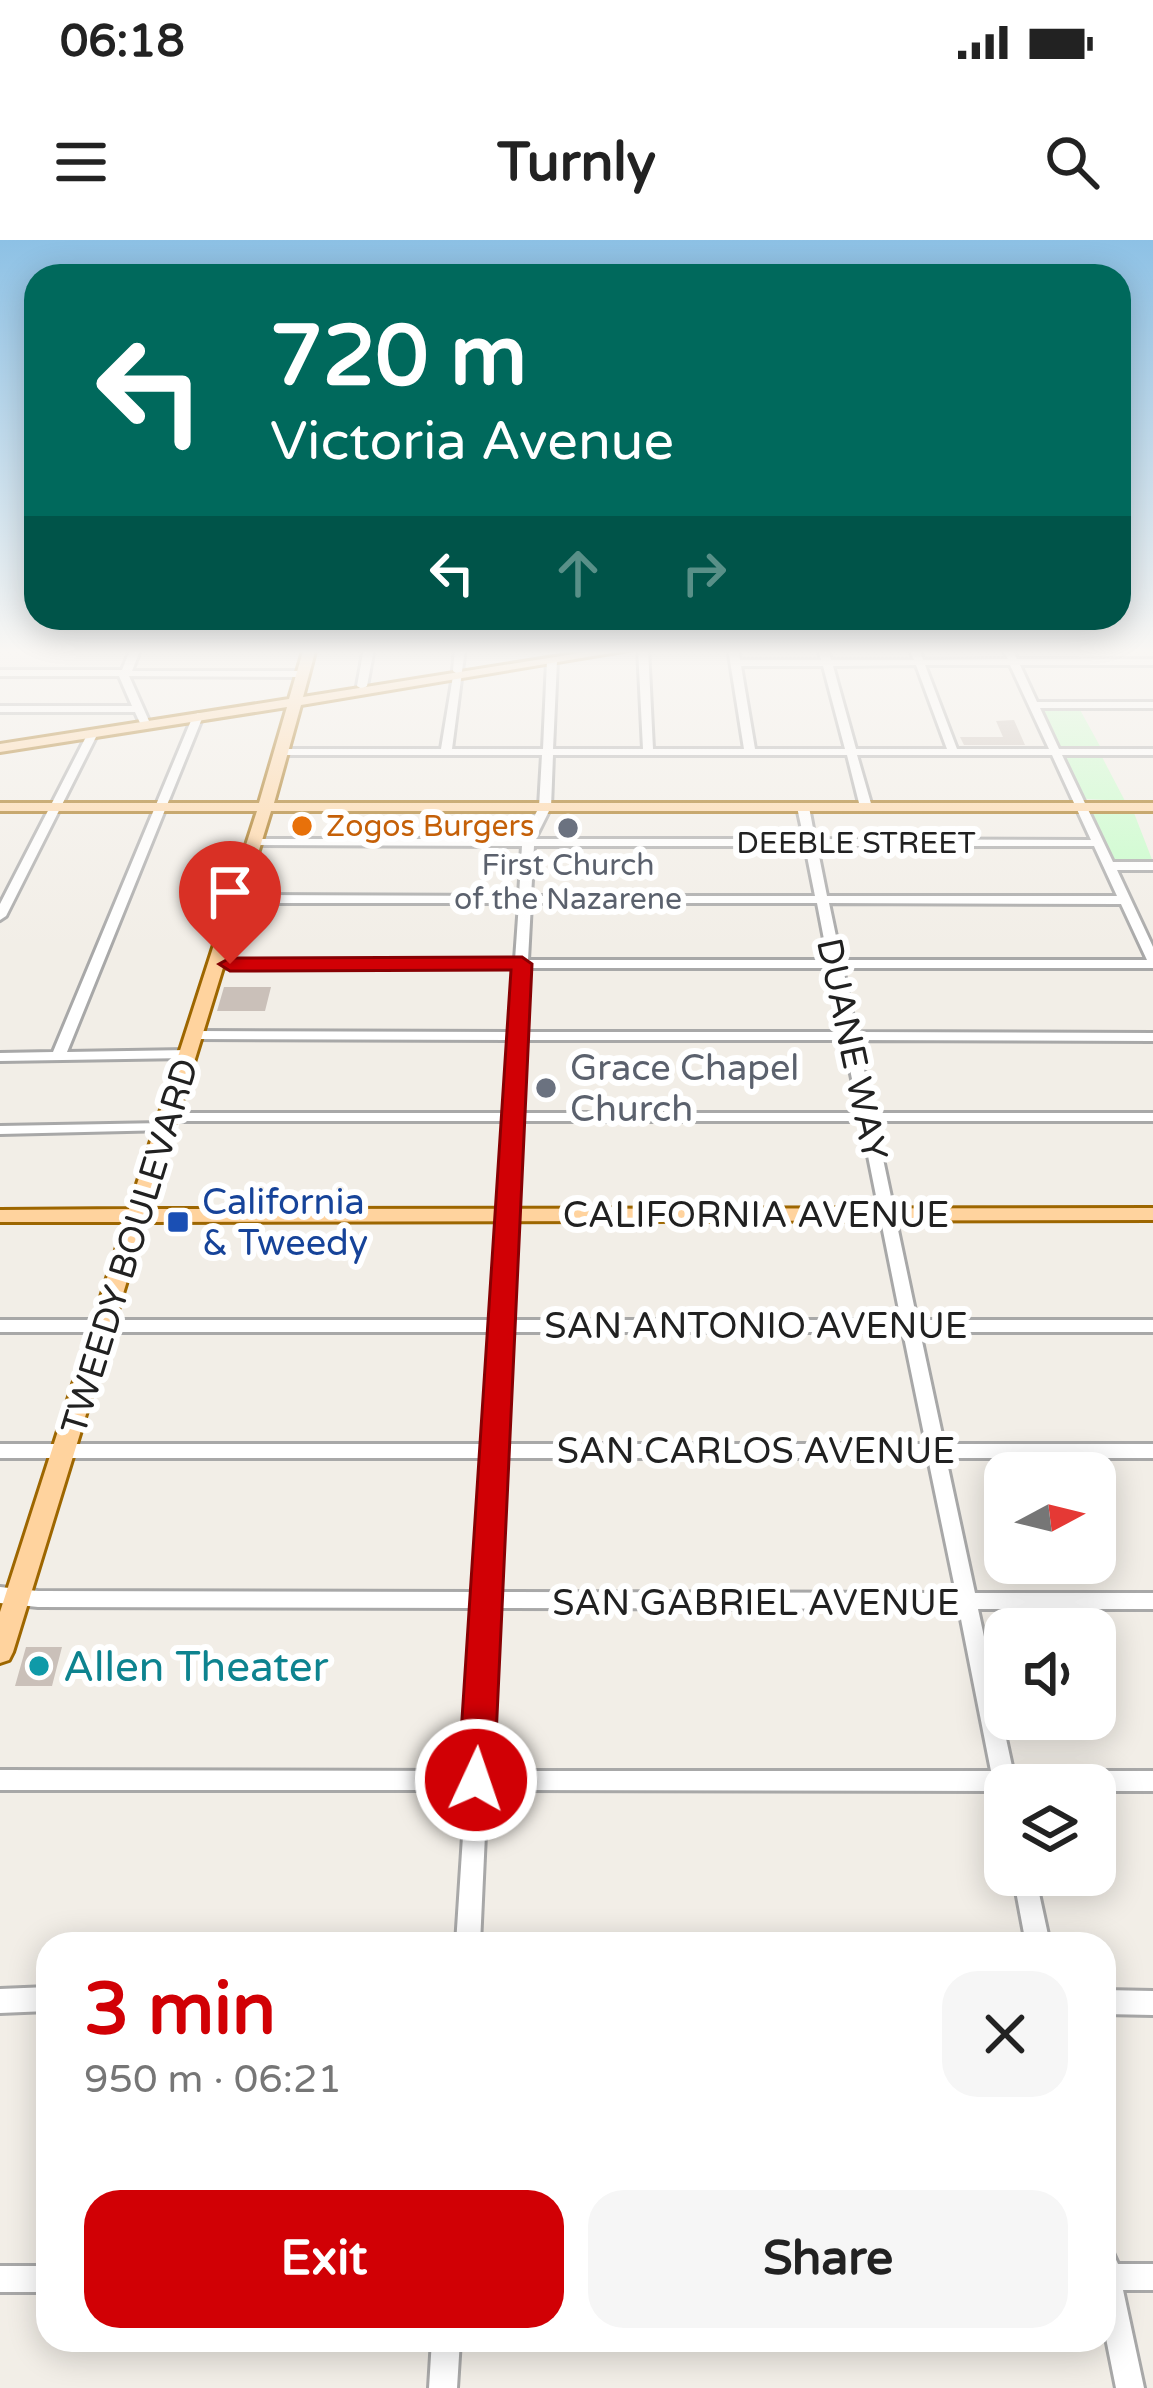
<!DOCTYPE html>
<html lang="en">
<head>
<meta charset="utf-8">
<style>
  :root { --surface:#fff; --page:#f6f6f6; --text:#222; --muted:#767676; --accent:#d10005 }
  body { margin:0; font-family:"Varela Round",sans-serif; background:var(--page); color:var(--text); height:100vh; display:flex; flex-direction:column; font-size:45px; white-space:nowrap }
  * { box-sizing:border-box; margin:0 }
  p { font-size:39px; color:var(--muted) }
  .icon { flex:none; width:66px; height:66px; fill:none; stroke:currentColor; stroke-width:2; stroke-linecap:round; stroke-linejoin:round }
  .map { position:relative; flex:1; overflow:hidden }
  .details { position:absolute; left:36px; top:1692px; width:1080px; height:420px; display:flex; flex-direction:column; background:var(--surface); border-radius:36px; box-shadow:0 6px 30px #0003 }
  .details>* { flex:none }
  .banner { position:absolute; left:24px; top:24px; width:1107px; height:366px; border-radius:36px; box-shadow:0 6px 30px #0003; background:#00695c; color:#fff; overflow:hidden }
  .needle { width:78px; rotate:83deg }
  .controls { position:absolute; left:984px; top:1212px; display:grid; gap:24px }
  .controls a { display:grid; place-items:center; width:132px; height:132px; border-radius:24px; background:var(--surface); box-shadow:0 6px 30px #0003; font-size:60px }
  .pin { position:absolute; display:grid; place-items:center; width:102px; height:102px; color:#fff; margin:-123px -51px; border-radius:50% 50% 50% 0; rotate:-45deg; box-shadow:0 0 12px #0007 }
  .pin .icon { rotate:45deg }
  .me { position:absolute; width:132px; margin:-66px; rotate:3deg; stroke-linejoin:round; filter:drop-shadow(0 0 9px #0008) }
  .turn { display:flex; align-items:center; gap:42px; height:252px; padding:0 48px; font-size:54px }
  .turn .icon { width:156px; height:156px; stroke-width:2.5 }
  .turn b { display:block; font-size:84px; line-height:102px }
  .lanes { display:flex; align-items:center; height:114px; padding:0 48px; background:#0003; justify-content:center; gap:60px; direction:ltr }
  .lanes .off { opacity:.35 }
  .round { display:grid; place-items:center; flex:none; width:126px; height:126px; border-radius:36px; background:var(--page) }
  .overview { display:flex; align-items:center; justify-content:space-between; height:204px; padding:0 48px }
  h1 { font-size:72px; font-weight:700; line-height:90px; color:var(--accent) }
  .action { display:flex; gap:24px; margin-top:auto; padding:24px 48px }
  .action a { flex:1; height:138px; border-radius:36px; background:var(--accent); color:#fff; font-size:48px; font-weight:700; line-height:138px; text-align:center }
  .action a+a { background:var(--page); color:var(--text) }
  .status { display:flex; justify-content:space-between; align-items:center; height:84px; padding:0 60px; background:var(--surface); direction:ltr }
  .status svg { height:33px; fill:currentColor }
  header { display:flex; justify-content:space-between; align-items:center; height:156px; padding:0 48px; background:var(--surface); font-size:54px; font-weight:700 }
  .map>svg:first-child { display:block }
  .park { fill:#c3fdc6 }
  .building { fill:#cac0b9 }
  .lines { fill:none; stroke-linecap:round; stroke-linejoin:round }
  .minor-casing { stroke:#a8a8a8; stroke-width:6 }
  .major-casing { stroke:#9d6600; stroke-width:6 }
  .minor { fill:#fff; fill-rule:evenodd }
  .major { fill:#ffd39e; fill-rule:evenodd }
  .route { fill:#d10005; stroke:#880003; stroke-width:3 }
  .food-dot { fill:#e8710a; stroke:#fff; stroke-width:4.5 }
  .worship-dot { fill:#6b7280; stroke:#fff; stroke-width:4.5 }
  .transit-dot { fill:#1a4fb4; stroke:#fff; stroke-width:4.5 }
  .culture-dot { fill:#0f9aa8; stroke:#fff; stroke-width:4.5 }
  .labels { text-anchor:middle; stroke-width:12; stroke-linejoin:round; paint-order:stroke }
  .far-food-label { font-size:30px; fill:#c56008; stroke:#fff; text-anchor:start }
  .far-street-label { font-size:30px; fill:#212121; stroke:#fff }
  .far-worship-label { font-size:30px; fill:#5b616d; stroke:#fff }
  .street-label { font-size:36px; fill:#212121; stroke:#fff }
  .worship-label { font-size:36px; fill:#5b616d; stroke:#fff; text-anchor:start }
  .transit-label { font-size:36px; fill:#164399; stroke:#fff; text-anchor:start }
  .near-culture-label { font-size:42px; fill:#0d838f; stroke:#fff; text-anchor:start }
</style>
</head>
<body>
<div class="status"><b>06:18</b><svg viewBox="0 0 49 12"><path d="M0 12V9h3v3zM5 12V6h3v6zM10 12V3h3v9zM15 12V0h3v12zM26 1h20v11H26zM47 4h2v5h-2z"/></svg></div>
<header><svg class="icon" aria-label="menu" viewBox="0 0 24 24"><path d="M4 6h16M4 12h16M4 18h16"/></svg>Turnly<svg class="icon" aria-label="search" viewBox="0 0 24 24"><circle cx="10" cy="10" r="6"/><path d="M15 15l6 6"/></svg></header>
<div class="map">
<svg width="1153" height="2148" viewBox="0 0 1153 2148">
  <rect width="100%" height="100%" fill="#f2eee7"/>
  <path class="park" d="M1041 468H1079L1101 508H1060Z
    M1063 515H1101L1125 561 1085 559Z
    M1091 573H1134L1153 622H1114Z"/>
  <path class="building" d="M1014 480 1025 505H964L960 497H1003L996 481Z
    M224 747H271L265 771H217Z
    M26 1407H62L52 1446H15Z"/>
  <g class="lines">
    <defs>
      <path id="minor" d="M131 408H141L132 431H302L307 434 302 437 129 436 149 481 144 484 140 483 135 472H0V466H132L119 436H0V430H122Z
        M364 408H374L367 446 362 449 357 446Z
        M455 408H465L452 509H543L547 421 552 418 557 421 553 509H643L638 408H648L653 509H744L728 408H738L740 420H821L818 408H828L831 420H914L909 408H919L923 420 1008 419 1002 408H1012L1017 419H1153V425H1020L1037 462H1153V468H1040L1059 509H1153V515H1062L1113 622H1153V630H1117L1153 707V728H843L856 792 1153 793V801L858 800 873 873H1153V881H875L917 1080H1153V1092H920L944 1204H1153V1218H946L975 1353H1153V1369H978L1013 1531H1153V1551H1095V1545H1005V1555L997 1551 487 1550 480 1704H456L466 1550H0V1530L467 1531 476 1368 38 1367 0 1363V1347L38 1351 477 1352 485 1218H0V1204H486L493 1092H0V1080H494L506 881H167L160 877 167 873H506L510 800 194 799 187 795 194 791 511 792 515 728H216L210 724 216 720H515L519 663H236L230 659 236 655 519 656 522 606 254 605 248 602 254 599H523L539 567 542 515H282L277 512 282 509H441L453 436 456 433 453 431ZM916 425 947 509H856L833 426ZM925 425H1010L1049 509H957ZM741 426H823L845 509H755ZM553 515H847L860 567 866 570 872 567 857 515H1052L1091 600 815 599 809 567 803 564 797 567 804 599H535L551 567ZM534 606H805L815 656H531ZM817 606H1094L1117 656H827ZM531 663H817L828 720H528ZM829 663 1121 664 1147 720H841ZM528 728H830L843 792H524ZM524 800H844L859 873H520ZM520 881H861L901 1080H510ZM510 1092H903L926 1204H504ZM503 1218H928L956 1353 497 1352ZM496 1368 959 1369 991 1531H488Z
        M198 473 203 476 67 812 188 810 195 814 188 818 0 821V813L53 812 193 476Z
        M93 490 98 493 6 676 0 680V664L88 493Z
        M164 883 171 887 169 890 0 894V886Z
        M1013 1635H1035L1050 1704H1026Z
        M48 1747V1771L0 1773V1749Z
        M1104 1750 1153 1751V1775L1104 1774Z
        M1104 2009 1113 2013 1118 2024H1153V2050H1123L1144 2148H1116L1104 2088Z
        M0 2026H48V2052H0Z
        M432 2100H460L457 2148H429Z"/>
      <path id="major" d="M304 408H316L303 457 611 408H641L301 465 274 563H1153V571H271L149 969 1153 968V980L145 982 13 1412 9 1420 0 1423V1372L125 982H0V970L129 969 257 571H0V563H259L287 467 0 512V504L289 459Z"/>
    </defs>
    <use href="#minor" class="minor-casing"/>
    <use href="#major" class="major-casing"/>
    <use href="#minor" class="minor"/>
    <use href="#major" class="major"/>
  </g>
  <linearGradient id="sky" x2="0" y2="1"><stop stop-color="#8dc1e5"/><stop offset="0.58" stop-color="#f9f7f4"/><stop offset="1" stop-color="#f9f7f4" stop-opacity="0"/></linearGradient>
  <rect width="1153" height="709" fill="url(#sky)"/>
  <path class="route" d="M522 717 532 724 494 1540 489 1552 476 1556 464 1552 458 1540 511 730 230 731 219 724 230 718Z"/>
  <circle class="food-dot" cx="302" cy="586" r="12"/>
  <g class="worship-dot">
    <circle cx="568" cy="588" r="12"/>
    <circle cx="546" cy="848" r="12"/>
  </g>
  <rect class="transit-dot" x="166" y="970" width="24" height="24" rx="6"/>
  <circle class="culture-dot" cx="39" cy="1426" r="12"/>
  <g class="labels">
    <g class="far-food-label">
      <text x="326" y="596">Zogos Burgers</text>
    </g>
    <g class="far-street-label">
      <text x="856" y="613">DEEBLE STREET</text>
    </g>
    <g class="far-worship-label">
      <text x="568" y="635">First Church<tspan x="568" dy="34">of the Nazarene</tspan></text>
    </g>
    <g class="street-label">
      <text transform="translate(853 809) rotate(78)" y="13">DUANE WAY</text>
      <text x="756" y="987">CALIFORNIA AVENUE</text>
      <text transform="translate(129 1006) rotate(-73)" y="13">TWEEDY BOULEVARD</text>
      <text x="756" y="1098">SAN ANTONIO AVENUE</text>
      <text x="756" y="1223">SAN CARLOS AVENUE</text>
      <text x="756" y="1375">SAN GABRIEL AVENUE</text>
    </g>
    <g class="worship-label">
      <text x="570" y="840">Grace Chapel<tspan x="570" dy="41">Church</tspan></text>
    </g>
    <g class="transit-label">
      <text x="202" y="974">California<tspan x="202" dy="41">&amp; Tweedy</tspan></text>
    </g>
    <g class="near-culture-label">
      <text x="63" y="1441">Allen Theater</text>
    </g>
  </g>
</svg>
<div class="controls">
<a><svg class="needle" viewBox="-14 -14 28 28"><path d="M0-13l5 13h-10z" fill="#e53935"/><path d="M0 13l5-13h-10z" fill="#767676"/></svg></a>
<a><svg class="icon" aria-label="sound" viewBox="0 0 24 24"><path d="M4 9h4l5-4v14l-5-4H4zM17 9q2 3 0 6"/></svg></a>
<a><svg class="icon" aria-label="layers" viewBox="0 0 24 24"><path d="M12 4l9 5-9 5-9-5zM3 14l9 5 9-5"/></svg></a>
</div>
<div class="pin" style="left:230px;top:724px;background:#d93025"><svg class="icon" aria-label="arrive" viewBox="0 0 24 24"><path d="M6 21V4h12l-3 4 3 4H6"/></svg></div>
<svg class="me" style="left:476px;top:1540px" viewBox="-20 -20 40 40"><circle r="17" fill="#d10005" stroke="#fff" stroke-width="3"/><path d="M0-11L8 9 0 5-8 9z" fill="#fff"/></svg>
<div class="banner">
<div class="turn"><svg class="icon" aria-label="left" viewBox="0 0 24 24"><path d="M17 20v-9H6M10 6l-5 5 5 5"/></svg><div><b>720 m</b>Victoria Avenue</div></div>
<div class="lanes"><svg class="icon" aria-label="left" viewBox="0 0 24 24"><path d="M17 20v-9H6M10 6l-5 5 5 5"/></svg><svg class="icon off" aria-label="ahead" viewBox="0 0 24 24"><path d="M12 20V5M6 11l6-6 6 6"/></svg><svg class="icon off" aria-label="right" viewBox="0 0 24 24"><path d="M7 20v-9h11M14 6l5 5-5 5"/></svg></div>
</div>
<section class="details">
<div class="overview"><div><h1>3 min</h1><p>950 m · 06:21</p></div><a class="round"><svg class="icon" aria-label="close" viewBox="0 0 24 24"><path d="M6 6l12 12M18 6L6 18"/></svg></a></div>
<div class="action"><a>Exit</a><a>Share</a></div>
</section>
</div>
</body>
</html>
